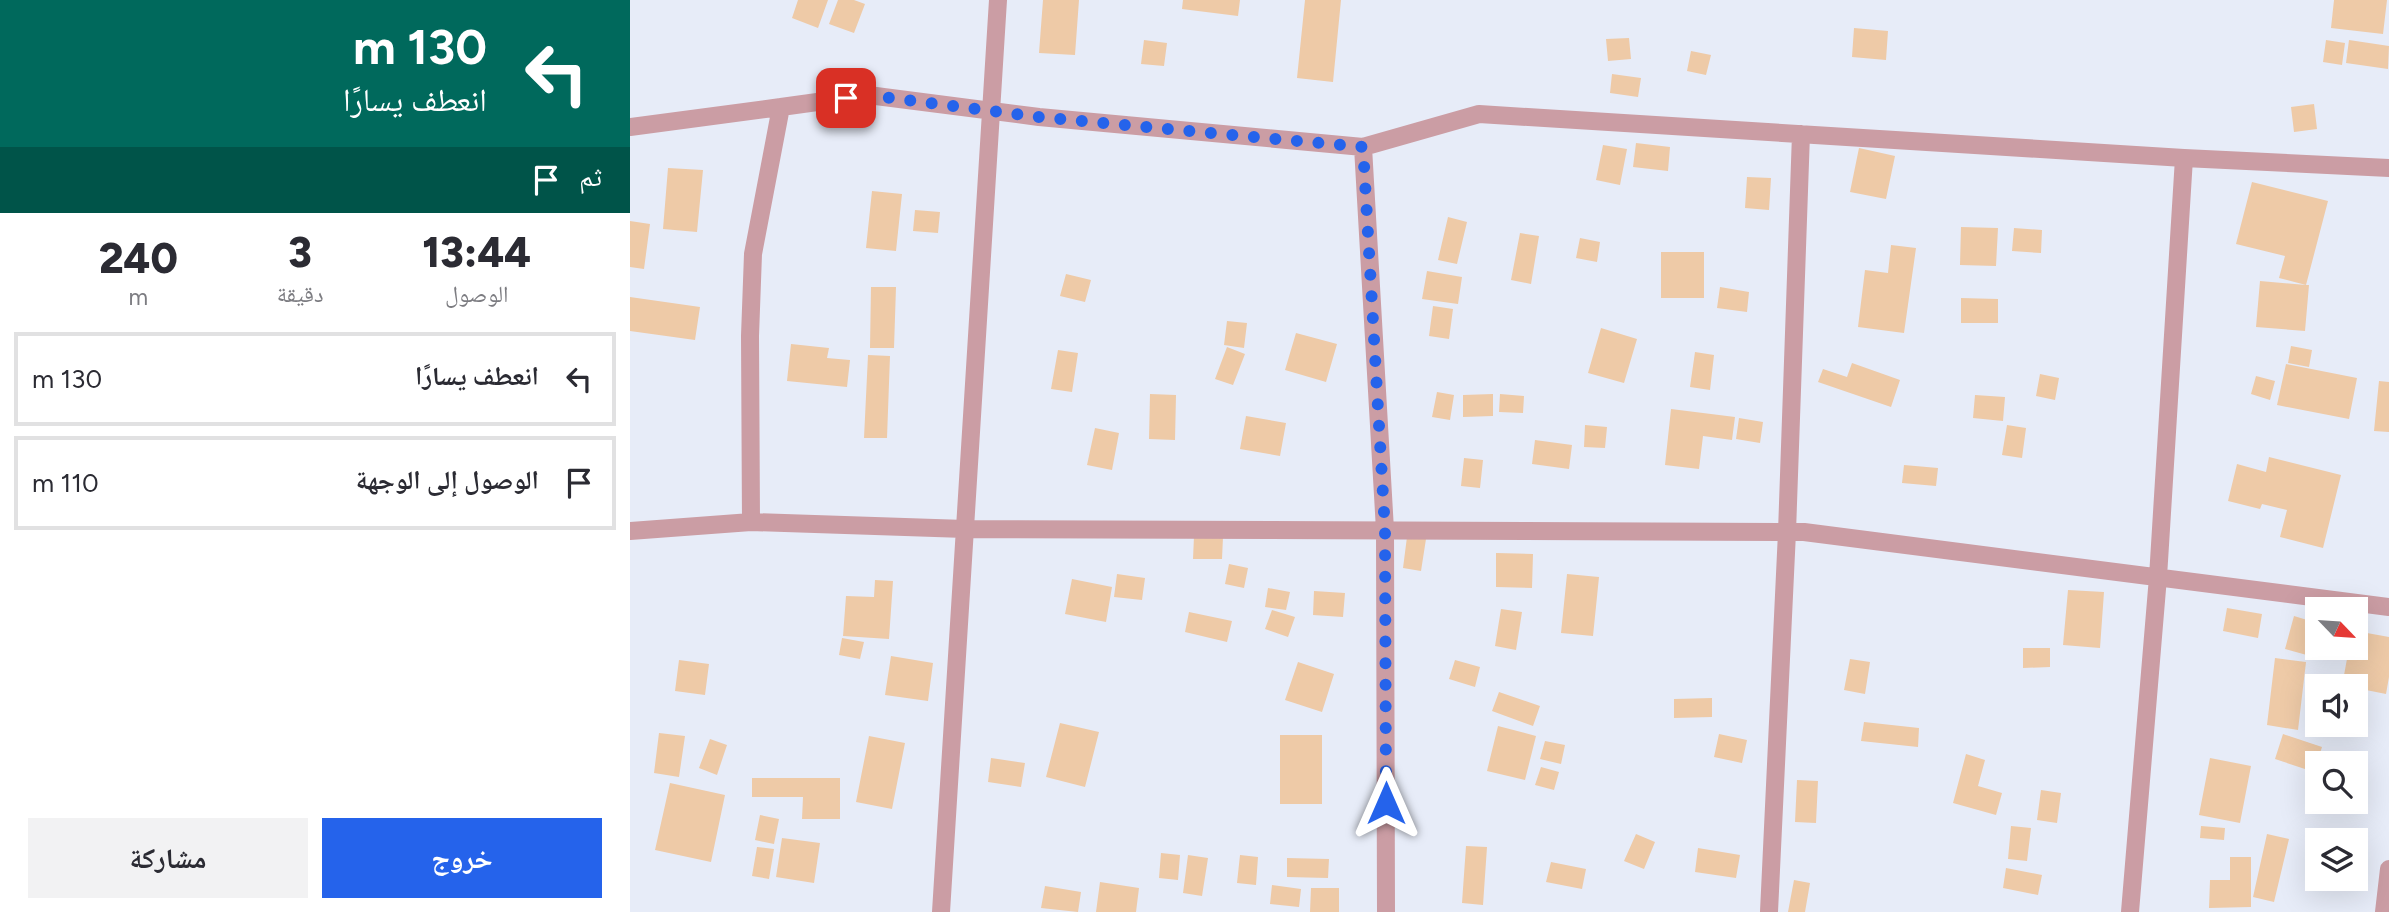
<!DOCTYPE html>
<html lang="ar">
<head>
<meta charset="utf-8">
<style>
  :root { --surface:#fff; --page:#f2f2f3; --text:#2b2b33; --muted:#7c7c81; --line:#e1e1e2; --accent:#2563eb }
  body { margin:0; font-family:Figtree,"Noto Naskh Arabic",sans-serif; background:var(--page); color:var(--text); direction:rtl; height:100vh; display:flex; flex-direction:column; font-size:26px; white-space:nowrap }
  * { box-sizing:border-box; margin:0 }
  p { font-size:23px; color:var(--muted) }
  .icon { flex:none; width:38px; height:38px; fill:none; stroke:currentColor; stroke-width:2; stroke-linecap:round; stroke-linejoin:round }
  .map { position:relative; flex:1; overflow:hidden; direction:ltr }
  .panel { display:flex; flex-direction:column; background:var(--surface); width:630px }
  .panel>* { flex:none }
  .guide { background:#00695c; color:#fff; overflow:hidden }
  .needle { width:46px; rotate:115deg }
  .fabs { position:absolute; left:1675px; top:597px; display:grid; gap:14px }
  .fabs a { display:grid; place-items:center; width:63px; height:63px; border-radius:0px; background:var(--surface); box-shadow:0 7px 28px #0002; font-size:35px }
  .pin { position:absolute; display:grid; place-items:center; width:60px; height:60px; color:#fff; margin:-30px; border-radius:14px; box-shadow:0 4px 10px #0006 }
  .me { position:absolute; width:77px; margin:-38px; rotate:0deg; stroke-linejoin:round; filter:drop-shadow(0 0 5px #0008) }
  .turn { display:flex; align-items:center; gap:24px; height:147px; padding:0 28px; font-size:32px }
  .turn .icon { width:91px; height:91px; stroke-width:2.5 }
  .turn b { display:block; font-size:49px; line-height:60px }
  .then { display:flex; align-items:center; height:66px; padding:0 28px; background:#0003; gap:14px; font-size:26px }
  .eta { display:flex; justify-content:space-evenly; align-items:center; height:119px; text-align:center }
  .eta b { font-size:42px; font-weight:800; line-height:49px }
  .cta { display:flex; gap:14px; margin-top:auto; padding:14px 28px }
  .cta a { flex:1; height:80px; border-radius:0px; background:var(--accent); color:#fff; font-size:28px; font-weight:800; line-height:80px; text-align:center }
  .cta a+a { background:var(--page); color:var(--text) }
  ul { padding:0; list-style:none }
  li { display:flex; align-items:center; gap:21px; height:94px; margin:0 14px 10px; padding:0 14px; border:4px solid var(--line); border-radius:0px }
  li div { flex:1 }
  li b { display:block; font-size:26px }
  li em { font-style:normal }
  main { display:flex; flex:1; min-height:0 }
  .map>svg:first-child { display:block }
  .building { fill:#eecaa7 }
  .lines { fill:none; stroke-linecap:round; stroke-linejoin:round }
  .street { stroke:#cb9da4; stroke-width:18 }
  .route { stroke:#2563eb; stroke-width:12; stroke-dasharray:0 21.6 }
</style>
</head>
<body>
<main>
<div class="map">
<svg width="1759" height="912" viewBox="0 0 1759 912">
  <rect width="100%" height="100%" fill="#e7ecf8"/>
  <path class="building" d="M168 0H198L188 28 162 18Z
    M208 0H224L235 4 224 33 199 24Z
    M413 0H449L445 55 409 53Z
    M553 0H610L608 16 552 9Z
    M675 0H711L703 82 667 78Z
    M1704 0H1757L1753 34 1701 28Z
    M1224 28 1258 31 1256 60 1222 57Z
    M999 38 1001 59 978 61 976 39Z
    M514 40 537 43 534 66 511 64Z
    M1696 40 1715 43 1712 65 1693 62Z
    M1719 40 1759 46 1758 69 1716 63Z
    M1061 51 1081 55 1076 75 1057 71Z
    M982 74 1011 78 1008 97 980 93Z
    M1684 104 1687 129 1664 132 1661 107Z
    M1006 143 1040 147 1038 171 1003 167Z
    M973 145 997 149 990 185 966 180Z
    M1229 148 1265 156 1256 199 1220 192Z
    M38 168 73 170 67 232 33 229Z
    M1117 177 1141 178 1139 210 1115 208Z
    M1622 182 1698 201 1676 285H1679L1675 331 1626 327 1630 281 1676 285 1649 278 1655 256 1606 244Z
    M242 191 272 194 266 251 236 248Z
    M285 210 310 212 308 233 283 231Z
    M818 217 837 222 827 264 808 260Z
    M0 221 20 224 14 269 0 267Z
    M1331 227 1368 228 1366 266 1330 265Z
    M1384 228 1412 230 1411 253 1382 251Z
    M890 233 909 236 901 284 881 280Z
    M950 238 970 242 967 262 946 258Z
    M1261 245 1286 248 1274 333 1228 327 1235 270 1258 273Z
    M1031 252H1074V298H1031Z
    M797 271 832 277 828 304 792 299Z
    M436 274 461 280 455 302 430 296Z
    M241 287H266L264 348H240Z
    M1090 287 1119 292 1117 312 1087 308Z
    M0 297 70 307 65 340 0 331Z
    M1331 298 1368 299V323H1331Z
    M803 306 823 309 819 339 799 336Z
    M597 321 617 323 614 348 594 345Z
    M971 328 1007 339 994 383 958 373Z
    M666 333 707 344 696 382 655 370Z
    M161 344 199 348 197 358 220 360 217 387 157 381Z
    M1661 346 1682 350 1679 367 1658 363Z
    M597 347 615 354 603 385 585 379Z
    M428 350 448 353 442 392 421 389Z
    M1065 352 1084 355 1080 390 1060 387Z
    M238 355 260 356 257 438H234Z
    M1222 363 1270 380 1261 407 1188 382 1193 369 1217 377Z
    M1656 364 1727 378 1719 419 1647 405Z
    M1410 374 1429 378 1425 400 1406 396Z
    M1626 376 1645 381 1640 400 1621 394Z
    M1749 381 1759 382V432L1744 431Z
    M807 392 824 395 820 420 802 417Z
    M520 394 546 395 545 440 519 439Z
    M863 394V416L833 417V395Z
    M870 394 894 396 893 413 869 412Z
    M1345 395 1375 397 1373 421 1343 418Z
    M1041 409 1105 417 1102 440 1073 436 1069 469 1035 465Z
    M616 416 656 423 650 456 610 449Z
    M1109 418 1133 422 1130 443 1106 439Z
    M955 425 977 427 975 448 954 447Z
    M1377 425 1396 428 1392 458 1372 455Z
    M465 428 489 433 482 470 457 465Z
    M905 440 942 445 939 469 902 464Z
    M1639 457 1711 475 1693 548 1650 537 1657 510 1632 504 1630 509 1598 501 1607 464 1636 472Z
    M834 458 853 460 850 488 831 486Z
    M1274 465 1308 468 1306 486 1272 483Z
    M564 536 593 537 592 559H563Z
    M777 537 796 539 791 571 773 568Z
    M866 553 903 554 902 588 866 587Z
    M599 564 618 568 614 588 595 584Z
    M487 574 515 578 512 600 484 597Z
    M937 574 969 577 963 636 931 633Z
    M442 579 482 587 476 622 435 614Z
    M245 580 263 581 259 639 213 636 216 596 244 597Z
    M638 588 660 592 656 610 635 607Z
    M1438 590 1474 592 1470 648 1433 645Z
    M684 591 715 593 713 617 683 615Z
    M1597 608 1632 614 1628 638 1593 631Z
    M871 609 892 612 886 650 865 646Z
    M642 610 665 617 658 637 635 629Z
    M559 612 602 621 597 642 555 632Z
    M1664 616 1687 623V648H1694L1691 659 1655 649Z
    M1726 631 1759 637V677L1756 694 1726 688V686H1712L1719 648H1726Z
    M212 638 234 642 230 659 209 655Z
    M1393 648H1420V667L1393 668Z
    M261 656 303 663 298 701 255 695Z
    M1645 658 1676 662 1668 730 1637 725Z
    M1220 659 1240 662 1235 694 1214 690Z
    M49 660 79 664 75 695 45 691Z
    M825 660 850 667 845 687 819 679Z
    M668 662 704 674 692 712 655 700Z
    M869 692 910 706 903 726 862 711Z
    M1082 698V717L1044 718V699Z
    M1234 722 1289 728 1288 747 1231 741Z
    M430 723 469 732 455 787 416 777Z
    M868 726 906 736 895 780 857 771Z
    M29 733 55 736 49 777 24 773Z
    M1089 734 1117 740 1112 763 1084 757Z
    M1653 734 1692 747 1684 772 1645 759Z
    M650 735H692V804H650Z
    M239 736 275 743 262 809 226 802Z
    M80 739 97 745 87 775 69 768Z
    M915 741 935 745 931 764 910 759Z
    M1336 754 1355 760 1348 786 1372 793 1366 815 1323 803Z
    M361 758 395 763 391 787 358 782Z
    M1580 758 1621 766 1610 823 1569 815Z
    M911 767 929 772 924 790 905 785Z
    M122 778H210V819H172L173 797H122Z
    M1167 780 1188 781 1186 823 1165 822Z
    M40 783 95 795 81 862 25 850Z
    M1411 790 1431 793 1427 823 1407 820Z
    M130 815 149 819 144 844 125 840Z
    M1381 826 1401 828 1397 861 1378 859Z
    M1571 826 1595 828 1594 840 1570 838Z
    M1006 834 1025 842 1014 869 994 861Z
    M1637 834 1659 839 1644 902 1623 897Z
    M152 838 190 843 184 883 146 877Z
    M836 846 857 847 853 905 832 903Z
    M127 847 144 849 139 879 122 876Z
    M1068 848 1110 855 1106 878 1065 872Z
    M531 853 550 855 548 880 529 878Z
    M558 855 578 858 572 896 553 893Z
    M610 855 628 857 626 885 607 883Z
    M1600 857H1621V907L1579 908 1580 880H1600Z
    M657 858 699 859 698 878 657 877Z
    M921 862 956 869 952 889 916 882Z
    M1376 868 1412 875 1408 895 1373 888Z
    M1164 880 1180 883 1175 912H1158Z
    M470 882 509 888 506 912H466Z
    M642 885 671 889 669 907 640 904Z
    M415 886 451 892 448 912 411 908Z
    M681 888H709V912H680Z"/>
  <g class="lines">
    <path class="street" d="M0 127 151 107
      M733 147 755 530 756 912
      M121 522 120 336 123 254 151 107 238 95 409 117 733 147 849 114 1554 158 1759 168
      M0 531 121 522 335 529 1174 532 1759 607
      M311 912 368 0
      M1139 912 1157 532 1171 134
      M1500 912 1528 577 1554 158
      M1754 912 1759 869"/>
  </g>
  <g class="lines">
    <path class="route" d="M216 98 238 95 409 117 733 147 755 530 756 803"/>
  </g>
</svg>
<div class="fabs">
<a><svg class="needle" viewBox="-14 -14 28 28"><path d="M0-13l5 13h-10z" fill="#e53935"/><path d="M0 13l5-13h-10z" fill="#7c7c81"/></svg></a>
<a><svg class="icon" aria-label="sound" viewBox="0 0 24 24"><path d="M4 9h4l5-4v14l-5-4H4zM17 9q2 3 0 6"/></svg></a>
<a><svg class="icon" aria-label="search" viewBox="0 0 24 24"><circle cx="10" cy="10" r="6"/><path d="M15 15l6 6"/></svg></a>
<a><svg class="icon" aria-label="layers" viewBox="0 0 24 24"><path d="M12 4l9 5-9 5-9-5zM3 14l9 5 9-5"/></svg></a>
</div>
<div class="pin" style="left:216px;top:98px;background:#d93025"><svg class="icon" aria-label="arrive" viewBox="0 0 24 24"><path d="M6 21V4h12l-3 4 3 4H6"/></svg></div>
<svg class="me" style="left:756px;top:803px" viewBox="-20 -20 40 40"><path d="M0-17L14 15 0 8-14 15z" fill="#2563eb" stroke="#fff" stroke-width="4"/></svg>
</div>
<section class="panel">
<div class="guide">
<div class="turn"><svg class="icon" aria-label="left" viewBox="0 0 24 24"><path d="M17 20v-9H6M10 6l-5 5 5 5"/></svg><div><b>130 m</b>انعطف يسارًا</div></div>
<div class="then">ثم<svg class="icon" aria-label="arrive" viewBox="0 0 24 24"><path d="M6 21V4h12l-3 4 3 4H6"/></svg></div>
</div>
<div class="eta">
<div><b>13:44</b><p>الوصول</p></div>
<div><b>3</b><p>دقيقة</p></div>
<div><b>240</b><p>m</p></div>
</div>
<ul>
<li><svg class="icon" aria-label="left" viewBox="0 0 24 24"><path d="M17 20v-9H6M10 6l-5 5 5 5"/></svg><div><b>انعطف يسارًا</b></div><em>130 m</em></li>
<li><svg class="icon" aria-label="arrive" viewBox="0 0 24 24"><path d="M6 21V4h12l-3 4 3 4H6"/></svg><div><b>الوصول إلى الوجهة</b></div><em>110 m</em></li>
</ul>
<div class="cta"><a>خروج</a><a>مشاركة</a></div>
</section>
</main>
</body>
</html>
